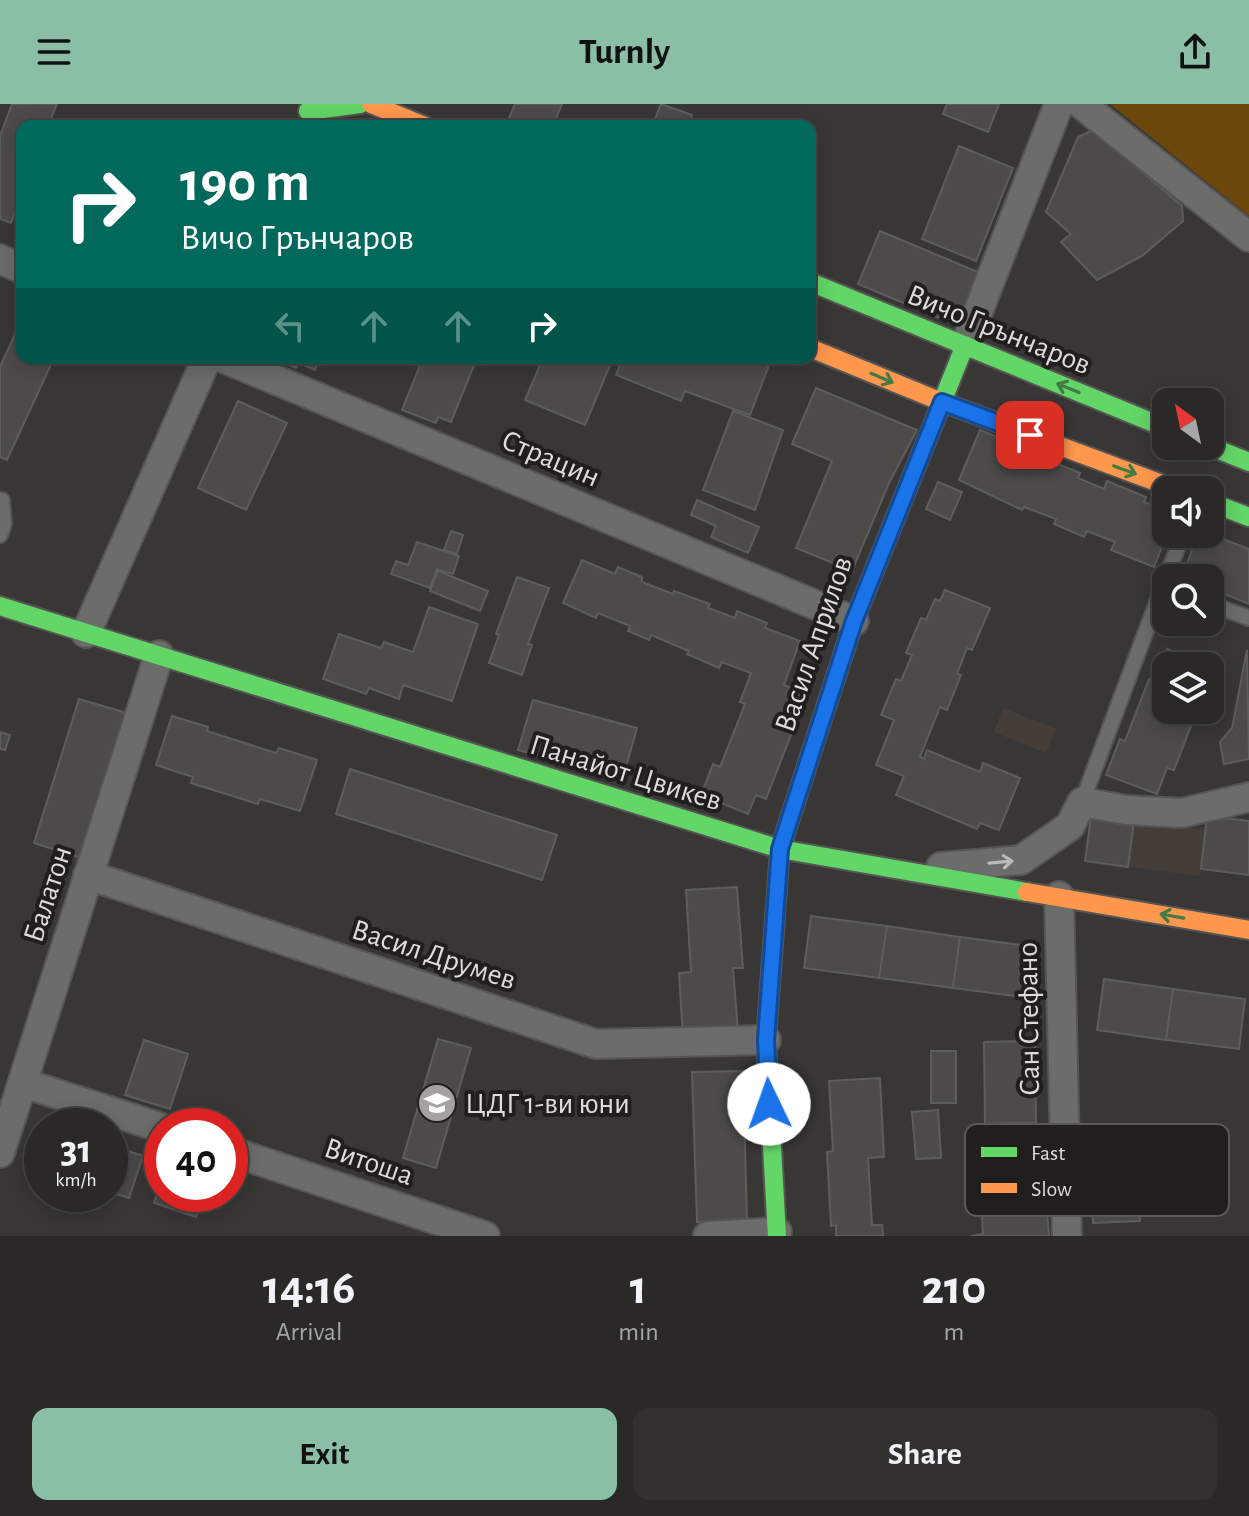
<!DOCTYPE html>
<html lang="en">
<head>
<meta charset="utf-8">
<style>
  :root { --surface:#2a2928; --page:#323130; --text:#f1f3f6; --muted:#a5a6a8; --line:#464545; --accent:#8abfa5 }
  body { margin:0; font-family:"Alegreya Sans",sans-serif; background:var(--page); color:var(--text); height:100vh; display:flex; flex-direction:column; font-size:30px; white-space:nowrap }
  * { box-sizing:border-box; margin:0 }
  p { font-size:26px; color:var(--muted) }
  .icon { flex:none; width:44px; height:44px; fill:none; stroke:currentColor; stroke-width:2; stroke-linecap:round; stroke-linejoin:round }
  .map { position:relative; height:1132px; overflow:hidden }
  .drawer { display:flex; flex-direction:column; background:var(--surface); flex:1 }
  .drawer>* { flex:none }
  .top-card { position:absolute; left:16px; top:16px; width:800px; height:244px; border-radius:16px; box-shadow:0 4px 20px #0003,0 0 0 2px var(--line); background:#00695c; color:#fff; overflow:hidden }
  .needle { width:52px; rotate:327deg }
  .controls { position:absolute; left:1152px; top:284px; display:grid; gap:16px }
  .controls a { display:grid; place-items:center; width:72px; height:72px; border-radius:16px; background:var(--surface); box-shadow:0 4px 20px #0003,0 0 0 2px var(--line); font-size:40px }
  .speed { position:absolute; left:24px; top:1004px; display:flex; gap:16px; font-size:40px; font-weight:700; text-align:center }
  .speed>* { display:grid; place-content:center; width:104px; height:104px; border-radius:50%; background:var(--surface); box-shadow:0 4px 20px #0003,0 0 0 2px var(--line); line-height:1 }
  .speed small { font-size:20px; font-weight:400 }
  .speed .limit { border:12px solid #d22; background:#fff; color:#111 }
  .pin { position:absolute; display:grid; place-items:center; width:68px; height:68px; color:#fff; margin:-34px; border-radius:16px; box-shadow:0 4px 12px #0006 }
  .me { position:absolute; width:88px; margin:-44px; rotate:357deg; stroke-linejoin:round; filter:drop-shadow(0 0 6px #0008) }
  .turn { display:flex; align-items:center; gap:28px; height:168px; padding:0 32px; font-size:36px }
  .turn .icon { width:104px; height:104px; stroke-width:2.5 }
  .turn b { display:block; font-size:56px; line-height:68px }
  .lanes { display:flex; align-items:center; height:76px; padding:0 32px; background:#0003; justify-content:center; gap:40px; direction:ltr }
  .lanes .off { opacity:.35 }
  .eta { display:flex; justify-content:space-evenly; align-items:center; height:136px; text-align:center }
  .eta b { font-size:48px; font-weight:600; line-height:56px }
  .primary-button { display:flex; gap:16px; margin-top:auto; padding:16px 32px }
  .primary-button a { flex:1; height:92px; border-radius:16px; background:var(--accent); color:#111; font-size:32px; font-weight:600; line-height:92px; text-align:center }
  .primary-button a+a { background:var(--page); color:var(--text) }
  header { display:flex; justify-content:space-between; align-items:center; height:104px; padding:0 32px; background:var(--accent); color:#111; font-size:36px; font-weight:600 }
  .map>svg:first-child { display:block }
  .built { fill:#453e38 }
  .green { fill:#6c470c }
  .building { fill:#4c4b4a; stroke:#5d5d5c; stroke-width:2 }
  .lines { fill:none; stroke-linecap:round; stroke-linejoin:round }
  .lane-casing { stroke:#565554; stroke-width:18 }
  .street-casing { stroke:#565554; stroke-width:32 }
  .fast-casing { stroke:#565554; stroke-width:22 }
  .slow-casing { stroke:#565554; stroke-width:22 }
  .lane { stroke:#6c6c6b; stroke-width:14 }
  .street { stroke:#6c6c6b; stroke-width:28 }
  .fast { stroke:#63d668; stroke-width:18 }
  .slow { stroke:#ff974d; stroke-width:18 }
  .oneway { stroke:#427a43 }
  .oneway2 { stroke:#bcbab9 }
  .route-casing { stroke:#114b97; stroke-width:20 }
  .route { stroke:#1a73e8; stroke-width:14 }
  .labels { text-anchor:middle; stroke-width:8; stroke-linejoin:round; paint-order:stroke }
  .street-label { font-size:30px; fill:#dedcdb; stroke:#201f1e }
  .poi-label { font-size:30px; fill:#dedcdb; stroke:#201f1e; text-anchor:start }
  .key { fill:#201f1e; stroke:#595857; stroke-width:2 }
  .key-label { font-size:22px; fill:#dedcdb }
</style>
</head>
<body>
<header><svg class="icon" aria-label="menu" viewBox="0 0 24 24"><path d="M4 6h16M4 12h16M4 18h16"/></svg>Turnly<svg class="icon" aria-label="share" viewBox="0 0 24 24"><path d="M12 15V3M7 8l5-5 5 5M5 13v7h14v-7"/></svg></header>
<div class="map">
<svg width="1249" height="1132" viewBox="0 0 1249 1132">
  <rect width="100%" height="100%" fill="#383736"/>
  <path class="built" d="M1003 604 1056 625 1046 649 994 628Z
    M1134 717 1206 726 1200 772 1129 763Z"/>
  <path class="green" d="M1110 0H1249V112Z"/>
  <path class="building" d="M12 0H57L48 22H22V90L11 119 0 115V32Z
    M515 0H562L553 22H515L507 19Z
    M661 0 692 11 691 15 706 22H652Z
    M947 0H999L988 28 943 10Z
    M1093 26 1182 102 1183 117 1142 152 1097 176 1061 138 1071 130 1046 108 1078 33Z
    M959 42 1013 64 976 157 922 135Z
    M880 127 978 168 956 221 858 180Z
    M22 215V254H54L7 356 0 353V263Z
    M274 254H320L315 266 299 259 296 264Z
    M423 254H477L451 318 438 313 436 319 402 306Z
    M543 254H613L585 321 525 296Z
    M623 254H752L769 261 750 311 685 287 681 297 616 271Z
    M816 284 917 326 889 379 852 467 796 444 832 357 792 340Z
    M238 297 287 319 246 406 198 384Z
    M733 307 783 326 755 406 703 386Z
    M980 326 1022 343 1019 349 1044 359 1046 355 1080 369 1078 374 1104 385 1107 377 1146 393 1144 398 1163 405 1160 411 1166 413 1167 430 1154 463 1111 446 1115 438 1087 427 1084 433 1054 420 1056 415 1024 403 1022 406 959 376Z
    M938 378 962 388 950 416 926 405Z
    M697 396 759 423 748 449 711 433 716 422 691 411Z
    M451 427 463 431 457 450 444 446Z
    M1198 430H1210L1249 445V500L1210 484V474L1182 473Z
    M417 438 459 452 453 470 437 465 430 484 391 470 396 457 408 461Z
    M582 456 615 470 618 463 642 473V478L673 490 674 487 710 500 708 504 735 514 737 507 767 519 765 524 800 537 784 581 801 588 792 611 798 613 766 695 756 691 748 710 701 691 713 660 720 663 745 600 740 598 751 569 722 558 719 564 687 550 689 547 651 531 649 536 628 527 630 522 598 509 596 514 563 499Z
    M438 467 488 487 480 507 430 487Z
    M517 473 549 484 528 540 532 541 522 571 489 559 499 531 496 530Z
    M945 486 990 504 972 546 967 544 957 570 961 571 947 606 940 603 920 653 924 655 927 646 980 668 983 659 1020 674 999 726 980 719 977 725 896 691 904 672 876 661 894 616 881 611 896 575 901 577 912 551 906 549 921 514 926 516 935 495 940 497Z
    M429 503 478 520 452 597 403 581 399 595 369 584 366 590 323 575 339 530 381 544 384 538 413 548Z
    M1167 545 1220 565 1210 590V562H1166V606H1197L1174 666 1167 664 1157 690 1106 671 1120 635 1125 637 1149 575 1154 577Z
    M1247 546 1249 655 1224 660 1220 638 1232 624Z
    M79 595 130 610 84 755 34 739Z
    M533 596 637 624 623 674 518 646Z
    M172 612 208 623 207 627 276 649 279 644 317 656 300 707 260 695 258 700 191 679 193 673 156 661Z
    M0 628 10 631 5 646 0 645Z
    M350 665 557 731 542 776 336 710Z
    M1091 712 1134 717 1128 763 1085 757Z
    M1207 712 1249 717V771L1201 765Z
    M737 783 743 864H733L738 929 683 933 679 869 691 868 686 786Z
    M811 812 887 822 879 874 804 864Z
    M887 822 960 833 953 884 879 874Z
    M960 833 1036 843 1029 894 953 884Z
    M1104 875 1173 885 1166 936 1097 926Z
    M1173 885 1245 895 1239 945 1166 936Z
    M438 935 471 944 436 1064 403 1054Z
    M144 936 188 950 170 1005 125 991Z
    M1035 937 1036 1019 985 1020 984 938Z
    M931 947H956V999H931Z
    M743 967 747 1117 697 1118 692 968Z
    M880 974 884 1053 868 1054 872 1121H882L883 1132H836V1121L831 1122 827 1048 833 1047 829 977Z
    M938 1006 941 1054 916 1055 912 1008Z
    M110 1041 143 1052 129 1094 110 1088Z
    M1043 1060 1049 1132H971L983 1130 981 1100 977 1102 975 1081 985 1080 984 1065Z
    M1138 1061 1140 1117 1093 1119 1090 1063Z
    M162 1077V1090H204L196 1113 154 1099Z"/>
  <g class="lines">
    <defs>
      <path id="lane" d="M0 396H2L4 420 0 431
        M1166 474 1183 430
        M1210 500 1249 514
        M1082 698 1166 474"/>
      <path id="street" d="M1081 0 1249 133
        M0 155 22 165
        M965 241 1059 0
        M223 254 854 517
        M86 529 207 254
        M941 763 1021 756 1070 722 1082 698 1126 706 1182 709 1249 693
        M88 771 596 940 766 936
        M1059 792 1067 1132
        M23 979 162 1024
        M230 1047 485 1132
        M0 1049 159 551
        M708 1132 777 1128"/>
      <path id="fast" d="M308 7 360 0
        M810 178 1166 324
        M1209 342 1249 358
        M1210 398 1249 413
        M0 502 780 745 1027 788
        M777 1132 766 936 780 745 854 517 965 241"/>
      <path id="slow" d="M371 0 425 22
        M810 244 942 298 1178 386
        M1027 788 1249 826"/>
    </defs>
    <use href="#lane" class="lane-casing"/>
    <use href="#street" class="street-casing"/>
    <use href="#fast" class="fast-casing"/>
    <use href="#slow" class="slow-casing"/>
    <use href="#lane" class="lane"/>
    <use href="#street" class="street"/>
    <use href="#fast" class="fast"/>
    <use href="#slow" class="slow"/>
  </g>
  <defs><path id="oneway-shaft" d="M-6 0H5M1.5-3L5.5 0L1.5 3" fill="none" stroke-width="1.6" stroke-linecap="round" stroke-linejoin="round" transform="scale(2)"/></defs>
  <g class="oneway">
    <use href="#oneway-shaft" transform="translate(882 274) rotate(23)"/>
    <use href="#oneway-shaft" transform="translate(1068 284) rotate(-158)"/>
    <use href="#oneway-shaft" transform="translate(1125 366) rotate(20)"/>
    <use href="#oneway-shaft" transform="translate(1172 812) rotate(-170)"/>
  </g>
  <use class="oneway2" href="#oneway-shaft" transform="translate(1001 758) rotate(-5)"/>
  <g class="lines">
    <defs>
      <path id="route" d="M769 1000 766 936 780 745 854 517 942 298 1030 331"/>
    </defs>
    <use href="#route" class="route-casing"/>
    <use href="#route" class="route"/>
  </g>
  <defs>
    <symbol id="school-disc" viewBox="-11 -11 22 22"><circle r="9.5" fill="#a4a2a1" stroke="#201f1e"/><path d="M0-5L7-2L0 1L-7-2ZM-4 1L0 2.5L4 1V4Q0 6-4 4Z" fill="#fff"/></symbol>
  </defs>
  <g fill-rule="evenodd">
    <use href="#school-disc" x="415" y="977" width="44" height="44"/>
  </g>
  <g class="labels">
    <g class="street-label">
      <text transform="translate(999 225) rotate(22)" y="10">Вичо Грънчаров</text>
      <text transform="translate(551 354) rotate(23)" y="10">Страцин</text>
      <text transform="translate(813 540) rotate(-71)" y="10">Васил Априлов</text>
      <text transform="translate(626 668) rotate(17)" y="10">Панайот Цвикев</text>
      <text transform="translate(47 790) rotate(-72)" y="10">Балатон</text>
      <text transform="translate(434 850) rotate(18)" y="10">Васил Друмев</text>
      <text transform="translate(1028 915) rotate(-91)" y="10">Сан Стефано</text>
      <text transform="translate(369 1057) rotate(19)" y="10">Витоша</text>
    </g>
    <g class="poi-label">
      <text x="465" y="1009">ЦДГ 1-ви юни</text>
    </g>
  </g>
  <rect x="965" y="1020" width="264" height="92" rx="12" class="key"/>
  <rect x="981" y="1043" width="36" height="10" fill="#63d668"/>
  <rect x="981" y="1079" width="36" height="10" fill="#ff974d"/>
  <g class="key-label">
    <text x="1031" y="1056">Fast</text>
    <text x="1031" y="1092">Slow</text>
  </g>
</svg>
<div class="controls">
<a><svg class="needle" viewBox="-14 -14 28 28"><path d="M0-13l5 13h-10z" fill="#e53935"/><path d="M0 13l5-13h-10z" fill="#a5a6a8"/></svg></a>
<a><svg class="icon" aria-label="sound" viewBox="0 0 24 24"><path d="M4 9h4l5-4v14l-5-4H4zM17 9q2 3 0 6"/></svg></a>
<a><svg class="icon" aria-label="search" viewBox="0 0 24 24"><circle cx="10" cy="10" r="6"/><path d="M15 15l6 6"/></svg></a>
<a><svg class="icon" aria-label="layers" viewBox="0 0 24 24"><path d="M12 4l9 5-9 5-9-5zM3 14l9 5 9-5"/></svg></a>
</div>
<div class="speed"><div>31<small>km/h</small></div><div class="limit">40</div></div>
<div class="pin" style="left:1030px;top:331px;background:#d93025"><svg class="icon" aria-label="arrive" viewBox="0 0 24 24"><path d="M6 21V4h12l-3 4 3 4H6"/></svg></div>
<svg class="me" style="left:769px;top:1000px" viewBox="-20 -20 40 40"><circle r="19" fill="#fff"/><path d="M0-13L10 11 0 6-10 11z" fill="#1a73e8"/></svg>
<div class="top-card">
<div class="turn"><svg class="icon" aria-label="right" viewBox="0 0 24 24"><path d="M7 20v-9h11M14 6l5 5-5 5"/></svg><div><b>190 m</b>Вичо Грънчаров</div></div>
<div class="lanes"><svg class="icon off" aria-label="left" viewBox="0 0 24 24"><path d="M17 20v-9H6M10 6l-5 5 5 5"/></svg><svg class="icon off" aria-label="ahead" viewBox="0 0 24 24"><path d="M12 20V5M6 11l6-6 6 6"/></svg><svg class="icon off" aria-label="ahead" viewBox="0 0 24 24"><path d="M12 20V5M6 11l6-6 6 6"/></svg><svg class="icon" aria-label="right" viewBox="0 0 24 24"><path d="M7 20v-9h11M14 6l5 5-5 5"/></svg></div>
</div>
</div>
<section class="drawer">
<div class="eta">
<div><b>14:16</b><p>Arrival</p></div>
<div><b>1</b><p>min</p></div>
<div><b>210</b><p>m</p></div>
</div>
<div class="primary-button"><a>Exit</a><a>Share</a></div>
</section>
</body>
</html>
